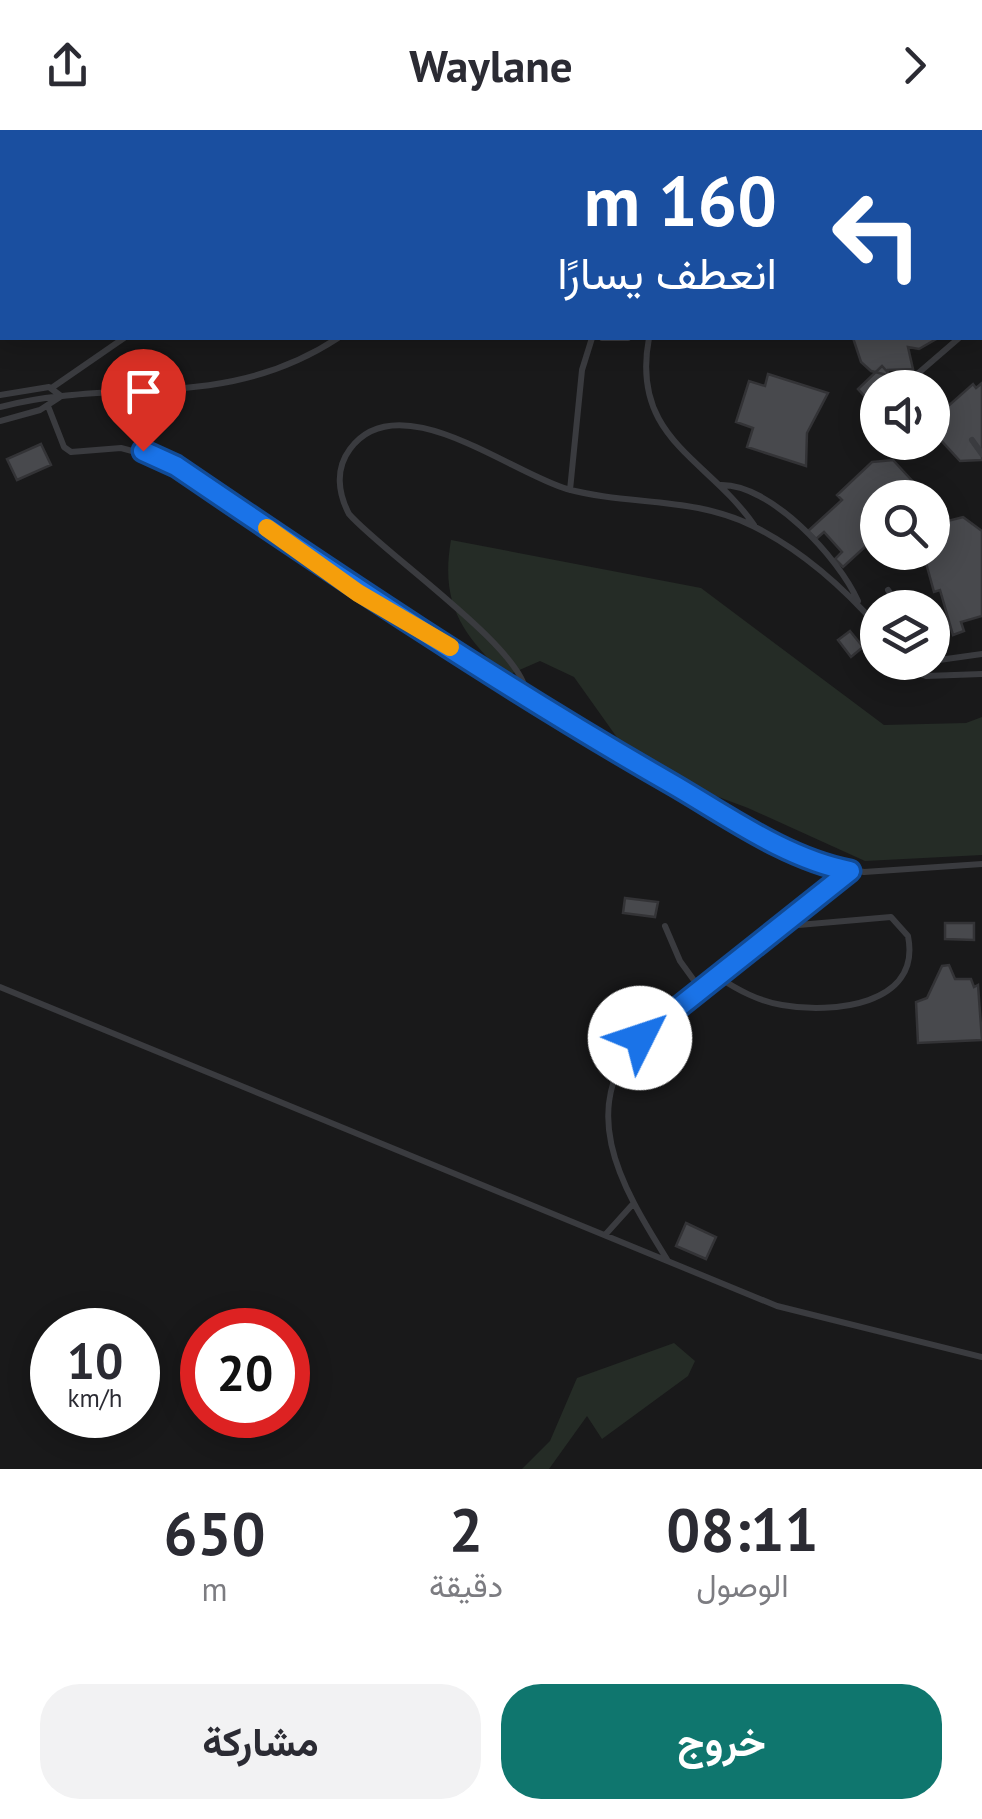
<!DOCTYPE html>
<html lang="ar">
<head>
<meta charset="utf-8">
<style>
  :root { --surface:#fff; --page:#f2f2f3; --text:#2b2b33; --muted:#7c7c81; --accent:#0f766e }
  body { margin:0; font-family:"PT Sans",Vazirmatn,sans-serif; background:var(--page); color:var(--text); direction:rtl; height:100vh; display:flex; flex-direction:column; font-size:38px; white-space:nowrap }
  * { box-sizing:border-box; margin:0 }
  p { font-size:32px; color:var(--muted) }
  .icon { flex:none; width:55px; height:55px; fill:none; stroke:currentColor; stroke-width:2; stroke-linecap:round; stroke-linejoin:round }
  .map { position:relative; height:1339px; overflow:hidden; direction:ltr }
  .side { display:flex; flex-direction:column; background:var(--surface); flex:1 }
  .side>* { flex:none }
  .banner { position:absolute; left:0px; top:0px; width:982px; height:210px; box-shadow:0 5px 25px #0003; direction:rtl; background:#1a4fa0; color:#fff; overflow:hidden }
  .buttons { position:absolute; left:860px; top:240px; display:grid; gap:20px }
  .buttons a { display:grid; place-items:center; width:90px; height:90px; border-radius:50%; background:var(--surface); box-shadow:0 5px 25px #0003; font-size:50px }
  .speed { position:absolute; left:30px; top:1178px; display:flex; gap:20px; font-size:50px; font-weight:700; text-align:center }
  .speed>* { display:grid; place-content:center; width:130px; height:130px; border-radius:50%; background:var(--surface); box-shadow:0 5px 25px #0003; line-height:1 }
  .speed small { font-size:25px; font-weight:400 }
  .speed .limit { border:15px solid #d22; background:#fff; color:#111 }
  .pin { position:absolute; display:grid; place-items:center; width:85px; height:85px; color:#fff; margin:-102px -42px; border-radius:50% 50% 50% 0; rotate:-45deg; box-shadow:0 0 10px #0007 }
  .pin .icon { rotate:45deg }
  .me { position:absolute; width:110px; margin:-55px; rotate:49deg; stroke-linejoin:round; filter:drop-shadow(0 0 8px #0008) }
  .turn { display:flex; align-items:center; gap:35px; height:210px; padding:0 40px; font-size:45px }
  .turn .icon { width:130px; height:130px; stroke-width:2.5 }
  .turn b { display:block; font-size:70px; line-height:85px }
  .eta { display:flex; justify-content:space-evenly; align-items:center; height:170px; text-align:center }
  .eta b { font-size:60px; font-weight:700; line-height:70px }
  .cta { display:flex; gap:20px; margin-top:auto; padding:20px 40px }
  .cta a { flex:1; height:115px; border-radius:40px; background:var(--accent); color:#fff; font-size:40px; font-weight:700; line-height:115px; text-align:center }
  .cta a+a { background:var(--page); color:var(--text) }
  header { display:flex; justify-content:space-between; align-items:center; height:130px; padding:0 40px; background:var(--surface); font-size:45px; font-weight:700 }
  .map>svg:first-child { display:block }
  .green { fill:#252c26 }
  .building { fill:#48494d; stroke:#333336; stroke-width:2.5 }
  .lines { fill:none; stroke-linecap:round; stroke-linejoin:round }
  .lane { stroke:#3a3b3f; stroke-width:6 }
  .highway { stroke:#676970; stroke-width:20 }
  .route-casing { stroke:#114b97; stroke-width:25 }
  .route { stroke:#1a73e8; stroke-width:18 }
  .slow { stroke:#f59e0b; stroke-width:18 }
</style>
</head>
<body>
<header><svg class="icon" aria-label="forward" viewBox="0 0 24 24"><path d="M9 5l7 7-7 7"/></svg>Waylane<svg class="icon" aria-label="share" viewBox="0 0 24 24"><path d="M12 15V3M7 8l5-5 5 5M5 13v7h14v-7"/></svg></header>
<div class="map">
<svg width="982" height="1339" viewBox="0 0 982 1339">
  <rect width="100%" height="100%" fill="#19191a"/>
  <path class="green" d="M635 0H982V100L980 2Z
    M451 410 701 458 884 595 966 593 982 587V725L865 731 748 678 638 637 574 547 540 531 506 546C462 504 440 474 451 410Z
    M674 1213 695 1231 688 1246 602 1309 587 1286 549 1339H522L550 1311 577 1248Z"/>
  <path class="building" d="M853 208H938L919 219 908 217 913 239 888 240 887 245 871 241 861 232Z
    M882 236 902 258H878V281L858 259Z
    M768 244 828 263 807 303 806 336 747 317 753 298 736 292 749 251 765 256Z
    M982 253V330L960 331 937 306 938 285 973 254 976 258Z
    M41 314 51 335 17 350 7 329Z
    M893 330 917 356V368H878V405L843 437 835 429 842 422 824 402 816 409 808 401 842 370 837 365 872 332Z
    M963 387 982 401V486L961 492 964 501 953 505 940 460 934 462 923 422H932V395Z
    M850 501 863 517 851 527 838 510Z
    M625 768 658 772 655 787 623 783Z
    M945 793H974V810L945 809Z
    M949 835 955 849H971L974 857 978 855 982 910 918 913 916 872 927 868 942 836Z
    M686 1093 716 1107 706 1129 676 1116Z"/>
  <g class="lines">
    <path class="lane" d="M339 2 340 0
      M593 2 595 0
      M980 127 982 128
      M980 189 982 187
      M602 208H628
      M649 208C630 309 708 328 754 395
      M915 246 959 208
      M53 257 124 208
      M0 265 49 257 61 266
      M48 276 64 317 71 322 121 318 166 330 359 463 496 545 588 608 810 731 864 742 982 734
      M0 277C121 246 223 283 338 208
      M0 291 40 280 60 267
      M972 310 982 324
      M720 355C770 353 839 428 858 471
      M570 360 582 240 592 208
      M888 460 900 478
      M876 527 878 528
      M932 531 982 524
      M886 532 926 546 982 544
      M526 565C528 522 382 422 349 384 338 363 335 339 350 319 398 253 511 343 567 359 629 376 693 366 753 396 801 420 843 457 878 497
      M665 796 680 831 701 860
      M718 847C738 860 758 871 782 875 831 884 922 876 908 806L891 787 787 796
      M0 857 777 1176 982 1227
      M605 1105 632 1075
      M668 1131C621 1056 570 973 650 897 669 879 691 867 712 852 759 817 804 780 849 742"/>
    <path class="highway" d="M228 2 230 0
      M256 2 258 0
      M0 175 2 174
      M0 199 2 198"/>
  </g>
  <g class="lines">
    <defs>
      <path id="route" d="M143 321 176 336C339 447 503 557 674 655 729 687 787 729 850 741L640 908"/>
    </defs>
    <use href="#route" class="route-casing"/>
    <use href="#route" class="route"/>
    <path class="slow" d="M267 398 358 463 450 517"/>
  </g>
</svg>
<div class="buttons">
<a><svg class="icon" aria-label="sound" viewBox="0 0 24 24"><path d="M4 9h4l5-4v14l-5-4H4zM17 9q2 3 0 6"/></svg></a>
<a><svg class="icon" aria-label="search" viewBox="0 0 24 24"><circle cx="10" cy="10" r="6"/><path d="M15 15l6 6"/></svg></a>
<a><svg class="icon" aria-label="layers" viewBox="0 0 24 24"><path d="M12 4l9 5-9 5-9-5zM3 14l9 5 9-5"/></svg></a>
</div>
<div class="speed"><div>10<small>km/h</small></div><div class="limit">20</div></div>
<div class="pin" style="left:143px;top:321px;background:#d93025"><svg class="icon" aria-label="arrive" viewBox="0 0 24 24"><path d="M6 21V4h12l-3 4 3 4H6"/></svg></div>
<svg class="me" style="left:640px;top:908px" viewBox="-20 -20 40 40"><circle r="19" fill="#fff"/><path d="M0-13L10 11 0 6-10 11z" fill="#1a73e8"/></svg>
<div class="banner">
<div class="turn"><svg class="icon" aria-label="left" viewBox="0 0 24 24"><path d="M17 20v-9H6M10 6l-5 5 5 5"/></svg><div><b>160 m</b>انعطف يسارًا</div></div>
</div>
</div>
<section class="side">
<div class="eta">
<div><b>08:11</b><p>الوصول</p></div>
<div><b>2</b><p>دقيقة</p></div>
<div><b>650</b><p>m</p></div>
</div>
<div class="cta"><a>خروج</a><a>مشاركة</a></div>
</section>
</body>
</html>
